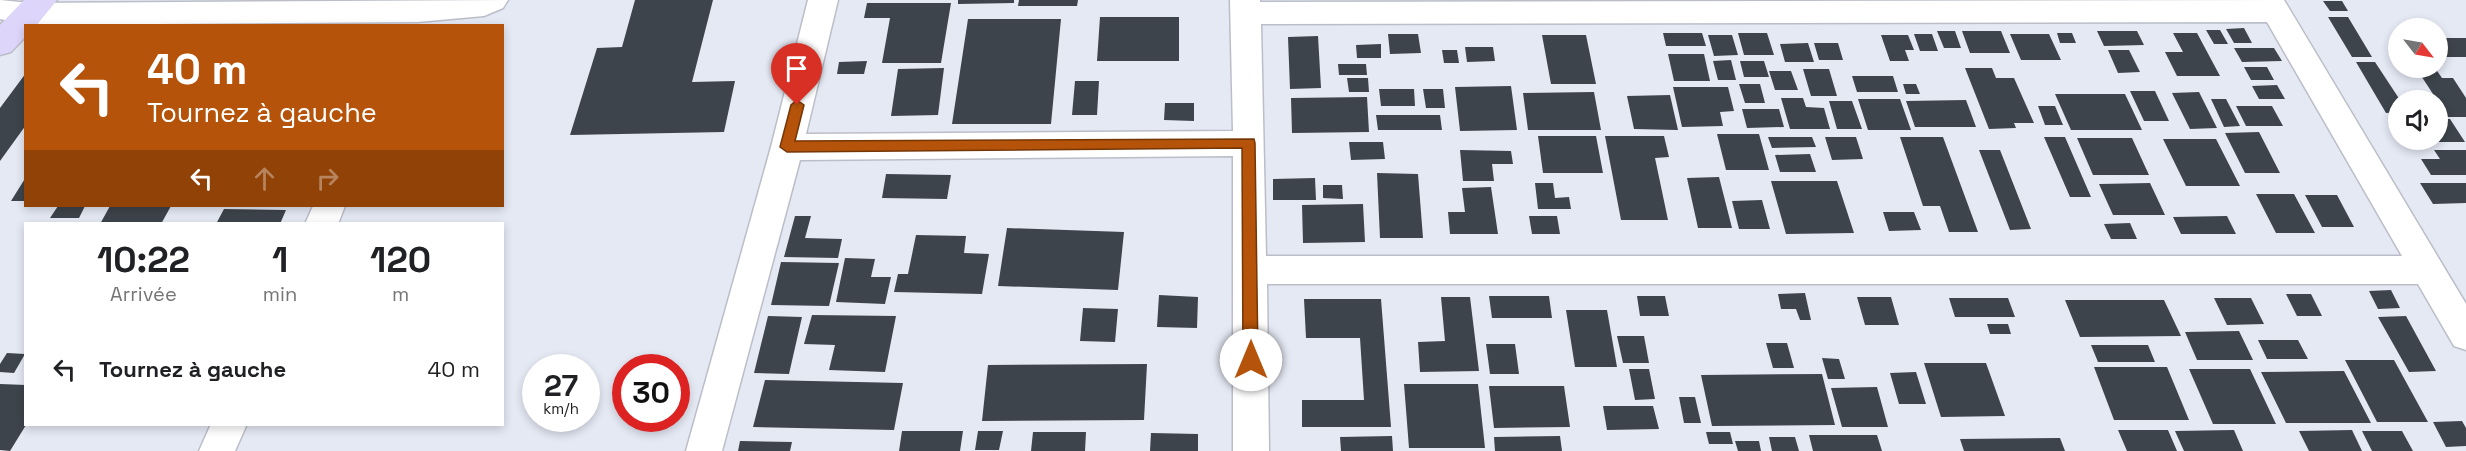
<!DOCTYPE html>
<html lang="fr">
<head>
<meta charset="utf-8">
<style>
  :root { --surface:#fff; --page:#f6f6f6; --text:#202124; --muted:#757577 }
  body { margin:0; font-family:"Space Grotesk",sans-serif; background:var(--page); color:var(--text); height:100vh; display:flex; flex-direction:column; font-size:22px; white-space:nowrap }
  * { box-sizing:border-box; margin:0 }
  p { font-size:20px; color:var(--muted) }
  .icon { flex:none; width:33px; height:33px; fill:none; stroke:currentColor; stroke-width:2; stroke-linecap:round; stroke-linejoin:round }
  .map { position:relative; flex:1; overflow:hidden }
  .panel { position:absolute; left:24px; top:222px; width:480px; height:204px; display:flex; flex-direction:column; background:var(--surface); border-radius:0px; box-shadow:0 3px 9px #0003 }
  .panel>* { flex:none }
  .hud { position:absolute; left:24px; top:24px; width:480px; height:183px; border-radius:0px; box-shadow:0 3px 9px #0003; background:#b45309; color:#fff; overflow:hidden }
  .needle { width:39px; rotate:121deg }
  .controls { position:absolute; left:2388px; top:18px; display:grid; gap:12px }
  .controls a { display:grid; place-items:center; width:60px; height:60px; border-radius:50%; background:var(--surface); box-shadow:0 3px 9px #0003; font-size:30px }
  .speed { position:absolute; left:522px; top:354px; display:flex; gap:12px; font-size:30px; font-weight:700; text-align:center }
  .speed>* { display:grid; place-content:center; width:78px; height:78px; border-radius:50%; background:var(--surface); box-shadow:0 3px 9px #0003; line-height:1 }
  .speed small { font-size:15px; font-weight:400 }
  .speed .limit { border:9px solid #d22; background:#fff; color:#111 }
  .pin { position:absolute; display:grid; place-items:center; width:51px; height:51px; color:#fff; margin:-62px -26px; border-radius:50% 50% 50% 0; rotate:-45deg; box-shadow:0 0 6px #0007 }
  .pin .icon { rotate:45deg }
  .me { position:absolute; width:66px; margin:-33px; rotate:0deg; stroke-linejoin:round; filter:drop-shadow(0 0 4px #0008) }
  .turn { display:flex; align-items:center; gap:21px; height:126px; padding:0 24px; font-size:27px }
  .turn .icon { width:78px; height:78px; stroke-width:2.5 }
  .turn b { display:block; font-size:42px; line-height:51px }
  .lanes { display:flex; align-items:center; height:57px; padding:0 24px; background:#0003; justify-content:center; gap:30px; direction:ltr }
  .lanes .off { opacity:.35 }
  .eta { display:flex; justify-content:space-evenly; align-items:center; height:102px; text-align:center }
  .eta b { font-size:36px; font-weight:600; line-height:42px }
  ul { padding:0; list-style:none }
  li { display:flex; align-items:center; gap:18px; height:90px; padding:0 24px }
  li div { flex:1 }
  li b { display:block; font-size:22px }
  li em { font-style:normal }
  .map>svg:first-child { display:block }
  .building { fill:#3d444b }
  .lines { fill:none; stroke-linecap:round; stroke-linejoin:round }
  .street-casing { stroke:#bbbec9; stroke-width:3 }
  .secondary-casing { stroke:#bbbec9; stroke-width:3 }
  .street { fill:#fff; fill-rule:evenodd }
  .secondary { fill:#ddd6fa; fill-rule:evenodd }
  .route { fill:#b45309; stroke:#753606; stroke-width:1.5 }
</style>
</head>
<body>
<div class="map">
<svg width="2466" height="451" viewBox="0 0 2466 451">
  <rect width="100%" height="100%" fill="#e5e9f4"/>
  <path class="building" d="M635 0H713L692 82 735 81 724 132 570 135 597 48 622 47Z
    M958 0H1014V3L958 4Z
    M1019 0H1078L1077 6H1018Z
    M2323 1H2342L2348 11H2330Z
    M867 3H951L941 63H882L890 18H864Z
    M1100 17H1179V61H1097Z
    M2328 17H2348L2372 57H2352Z
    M968 19H1061L1051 124H952Z
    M2244 28 2252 43H2234L2226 29Z
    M2206 30H2220L2228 44H2214Z
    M1937 31H1955L1961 48H1944Z
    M1962 31H2001L2010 53H1970Z
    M2097 31H2137L2144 45 2104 46Z
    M1663 33H1702L1706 46H1666Z
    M1738 33H1767L1774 55H1744Z
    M2057 33H2072L2076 43H2060Z
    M2173 33H2197L2220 76H2177L2165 52H2183Z
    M1388 34H1418L1421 53 1390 54Z
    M1914 34H1932L1938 51H1920Z
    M2010 34H2049L2061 60H2021Z
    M1542 35H1586L1596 84H1551Z
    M1708 35H1732L1738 55 1714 56Z
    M1881 35H1908L1914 50H1905L1909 61H1890Z
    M1318 36 1321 88 1290 89 1288 37Z
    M2438 38H2466V57H2438Z
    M1808 43 1814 62H1785L1780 44Z
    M1814 43H1838L1843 60H1819Z
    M1381 44V58H1357L1356 45Z
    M1465 47H1493L1495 61 1467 62Z
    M2234 48H2274L2282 61 2242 62Z
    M1442 50H1457L1459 63H1444Z
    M2108 50H2129L2140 72 2118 73Z
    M1668 54H1704L1710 81H1674Z
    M1731 60 1736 80H1718L1713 61Z
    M867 61 864 74H837L839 62Z
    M1740 61H1764L1769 77H1744Z
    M2356 62H2375L2400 100 2398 112 2386 113Z
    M1338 64H1366L1367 75H1339Z
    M2244 67H2267L2274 80H2251Z
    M944 68 938 115 891 116 898 69Z
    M1965 68H1992L1996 78H2014L2034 123H2014L2016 128 1989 129Z
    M2416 68H2435L2442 78H2453L2466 98V117H2448Z
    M1803 69H1829L1837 96H1811Z
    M1769 71H1791L1798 90H1775Z
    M26 73V125L0 161V108Z
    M1852 76H1893L1898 92H1857Z
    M1347 78H1368L1369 92H1349Z
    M1075 81H1099L1097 115H1072Z
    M1739 84H1760L1765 103H1745Z
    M1903 84H1916L1920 94H1906Z
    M2277 85 2285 99H2259L2252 86Z
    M1511 86 1517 130 1460 131 1455 87Z
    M1673 87H1728L1734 111 1720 112 1723 126 1682 127Z
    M1379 89H1414L1415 106H1381Z
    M1423 89H1443L1445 108H1426Z
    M2130 91H2155L2169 121H2144Z
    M1594 92 1601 130H1528L1523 93Z
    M2199 92 2217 128 2190 129 2172 93Z
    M2055 94H2125L2142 130H2071Z
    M1670 95 1678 130 1634 129 1627 96Z
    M1367 97 1369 132 1292 133 1291 98Z
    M1781 98H1803L1806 107 1824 108 1830 129H1790Z
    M1858 99H1900L1911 130H1868Z
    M2211 99H2226L2240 126 2224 127Z
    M1966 100 1976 127H1915L1906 101Z
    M1829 101H1852L1862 129H1837Z
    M1165 103H1194V121L1164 120Z
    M2038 106H2055L2063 125H2045Z
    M2236 106H2272L2283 126H2246Z
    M1742 109H1779L1784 127 1747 128Z
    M1376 115H1440L1442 130H1378Z
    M2438 119H2450L2465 142H2407L2405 140H2438Z
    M2259 132 2280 173H2245L2225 133Z
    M1717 134H1759L1769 170H1726Z
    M1538 136H1596L1603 173H1543Z
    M1605 136H1664L1669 157 1655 158 1668 220H1621Z
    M1768 137H1812L1816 147 1772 148Z
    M1825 137H1856L1863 159 1832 160Z
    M1900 137H1943L1978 232H1949L1940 206H1923Z
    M2044 137H2065L2091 197H2070Z
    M2077 138H2132L2149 175H2093Z
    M2163 139H2216L2240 186H2186Z
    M1349 142H1383L1385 159 1351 160Z
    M1460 150 1511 151 1513 164H1492L1494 181H1463Z
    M1979 150H2000L2031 229 2010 230Z
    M2434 150H2466V175H2431L2421 159H2440Z
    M1810 154 1816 172H1780L1775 155Z
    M1377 173 1418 174 1423 238H1380Z
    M886 174 951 175 947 199 882 198Z
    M26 177V201H11Z
    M1719 177 1732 228H1698L1687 178Z
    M1315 178 1316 200H1273V179Z
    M1771 181H1837L1854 233 1786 234Z
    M1535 183H1553L1555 198 1569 197 1571 209H1538Z
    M2150 183 2165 215H2113L2099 184Z
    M2420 183H2466V203L2433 204Z
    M1323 185H1342L1343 199 1323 198Z
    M1491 187 1498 234H1450L1448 212H1465L1462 188Z
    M2256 194H2294L2315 233H2276Z
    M2305 195H2337L2354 227H2322Z
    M1762 200 1770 229H1739L1732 201Z
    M1363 204 1365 242 1303 243 1302 205Z
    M58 206H85L79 218H50Z
    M110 206H171L161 224H100Z
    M224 209 286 210 280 224H216Z
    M1883 212H1914L1921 230 1889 231Z
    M795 216H811L805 238 842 239 838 258 784 257Z
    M1529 216H1557L1560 234H1532Z
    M2227 216 2236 234H2181L2173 217Z
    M2130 223 2137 239H2111L2104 224Z
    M1007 228 1124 232 1118 290 998 286Z
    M916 235 966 236 964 253 989 254 982 294 894 292 898 274H908Z
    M845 258 875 259 871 277H891L885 304 836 302Z
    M781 262 839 263 829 306 771 305Z
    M2391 290 2400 308 2378 309 2369 291Z
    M1805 293 1811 320H1800L1796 309H1781L1778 294Z
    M2286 294H2311L2322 316H2297Z
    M1159 295 1198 297 1197 328 1157 327Z
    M1489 296H1549L1552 318H1492Z
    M1637 296H1665L1669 316H1640Z
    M1441 297H1470L1479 371 1420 372 1418 342 1445 341Z
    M1857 297H1891L1899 325H1865Z
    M1949 298H2008L2015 317H1955Z
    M2214 298H2251L2264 324 2227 325Z
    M1304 299H1381L1391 427H1302V400H1364L1360 338H1306Z
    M2065 300H2164L2181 336 2080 337Z
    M1083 308 1118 309 1115 342 1080 341Z
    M1566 310H1607L1617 367H1575Z
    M812 315 896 316 885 372 829 370 835 345 804 344Z
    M768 316 802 317 789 374 754 373Z
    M2406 316 2436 371 2409 372 2378 317Z
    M1987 324H2008L2011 334H1990Z
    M2239 331 2253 360H2197L2185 332Z
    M1617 336H1644L1649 363H1623Z
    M2258 340H2298L2308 359H2267Z
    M1766 343H1787L1794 368H1773Z
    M1486 344H1515L1519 374H1490Z
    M2091 345H2148L2155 362H2098Z
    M7 353 25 354 14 373 0 372V364Z
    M1822 358 1839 359 1845 379H1828Z
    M2345 360H2394L2428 422H2377Z
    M1924 363H1986L2005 416 1941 417Z
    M1147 364 1144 420 982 421 988 365Z
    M2094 367H2167L2189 420H2114Z
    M1629 369H1649L1655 399 1635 400Z
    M2189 369H2250L2276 424H2213Z
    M2344 371 2371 423H2286L2261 372Z
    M1916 372 1926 404H1899L1890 373Z
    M1822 374 1835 425 1712 426 1701 375Z
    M765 380 903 383 894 430 753 427Z
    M0 384 26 385V425L10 451 0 450Z
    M1404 384H1478L1485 448H1409Z
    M1489 386H1564L1570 427 1494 428Z
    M1877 387 1888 427H1842L1831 388Z
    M1679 397H1695L1701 423H1684Z
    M1603 406H1653L1659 429 1607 430Z
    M2462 421 2466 428V446L2446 447 2433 422Z
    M2118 430H2168L2177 451H2127Z
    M2234 430 2243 451H2184L2175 431Z
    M2352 430 2362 451H2309L2299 431Z
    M902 431H963L960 451H899Z
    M978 431H1003L999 450H975Z
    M2362 431H2402L2413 451H2372Z
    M1033 432H1086L1085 451H1031Z
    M1706 432H1730L1733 444H1709Z
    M1151 433 1198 434V451H1150Z
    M1809 435H1877L1882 451H1813Z
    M1392 436 1393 451H1341L1340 437Z
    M1560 436 1562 451H1495L1494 437Z
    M1769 437H1795L1799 451H1772Z
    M2060 438 2065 451H1964L1960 439Z
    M740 441 792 442 790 451H738Z
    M1735 441H1759L1761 451H1738Z"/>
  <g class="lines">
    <defs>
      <path id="street" d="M0 0 30 3 508 0 503 8 484 16 418 22 30 25 0 19Z
        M808 0H838L806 134 1233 131 1230 0H1260V2L2284 0 2466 304V350L2454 346 2418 284H1267L1269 451H1233V156L800 160 722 451H686L771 147ZM2267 22 2402 256H1266L1261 24Z
        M313 206H345L338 224H305Z
        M211 424H247L235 451H199Z"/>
      <path id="secondary" d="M24 0H57L36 26H26V36L11 52 0 55V25Z"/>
    </defs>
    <use href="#street" class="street-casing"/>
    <use href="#secondary" class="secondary-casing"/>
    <use href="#street" class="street"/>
    <use href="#secondary" class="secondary"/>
  </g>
  <path class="route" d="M797 100 804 105 795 141 1254 139 1255 143 1258 360 1256 365 1251 367 1245 365 1243 360 1242 148 787 152 780 147 791 105Z"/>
</svg>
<div class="controls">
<a><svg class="needle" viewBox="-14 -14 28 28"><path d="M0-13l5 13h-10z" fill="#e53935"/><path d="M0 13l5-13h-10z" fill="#757577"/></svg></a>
<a><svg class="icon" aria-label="sound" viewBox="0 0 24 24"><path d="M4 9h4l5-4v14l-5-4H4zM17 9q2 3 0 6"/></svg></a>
</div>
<div class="speed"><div>27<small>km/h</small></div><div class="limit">30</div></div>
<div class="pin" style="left:797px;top:105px;background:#d93025"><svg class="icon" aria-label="arrive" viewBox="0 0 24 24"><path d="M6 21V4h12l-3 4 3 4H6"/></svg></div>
<svg class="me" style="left:1251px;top:360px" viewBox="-20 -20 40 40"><circle r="19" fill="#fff"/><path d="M0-13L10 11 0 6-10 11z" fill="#b45309"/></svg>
<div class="hud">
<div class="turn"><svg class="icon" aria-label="left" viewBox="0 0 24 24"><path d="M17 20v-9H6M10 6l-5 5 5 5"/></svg><div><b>40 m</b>Tournez à gauche</div></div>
<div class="lanes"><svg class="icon" aria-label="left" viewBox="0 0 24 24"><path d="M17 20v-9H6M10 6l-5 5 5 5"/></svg><svg class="icon off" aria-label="ahead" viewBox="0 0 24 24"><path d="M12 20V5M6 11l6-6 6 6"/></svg><svg class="icon off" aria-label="right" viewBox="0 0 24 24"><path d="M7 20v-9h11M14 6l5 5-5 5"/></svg></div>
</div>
<section class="panel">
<div class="eta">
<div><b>10:22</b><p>Arrivée</p></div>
<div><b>1</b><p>min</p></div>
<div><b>120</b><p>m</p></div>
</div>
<ul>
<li><svg class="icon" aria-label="left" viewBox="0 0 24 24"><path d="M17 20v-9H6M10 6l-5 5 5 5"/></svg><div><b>Tournez à gauche</b></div><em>40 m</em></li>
</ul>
</section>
</div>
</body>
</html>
